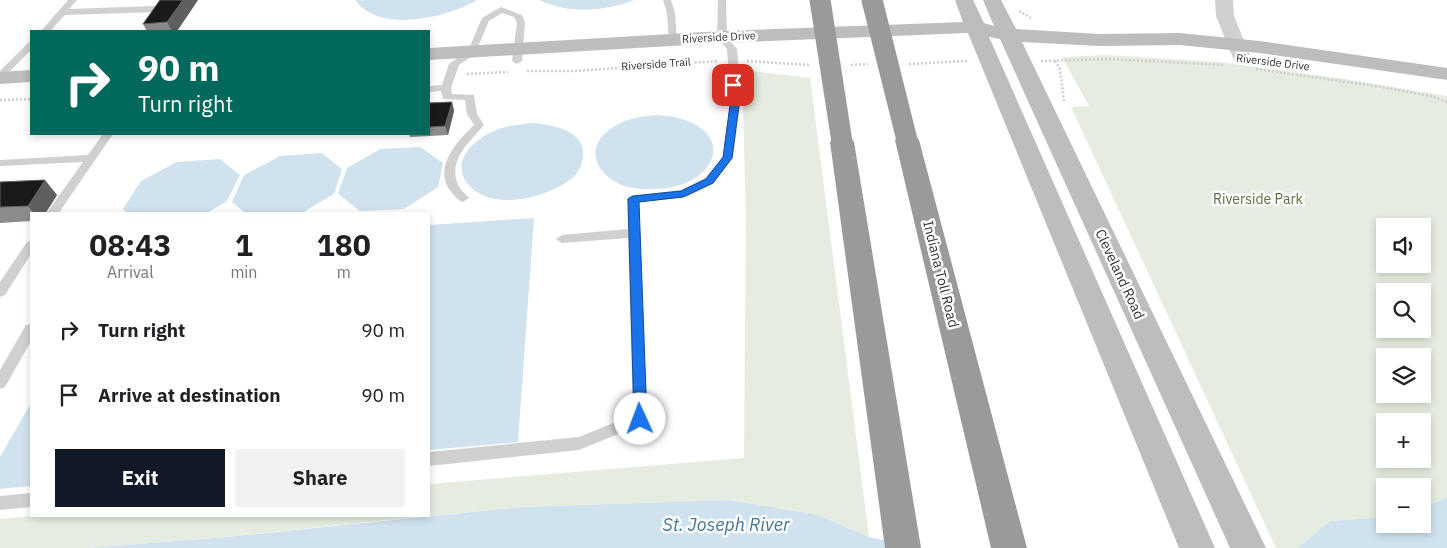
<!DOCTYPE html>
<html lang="en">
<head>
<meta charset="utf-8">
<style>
  :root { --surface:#fff; --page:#f2f2f2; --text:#202124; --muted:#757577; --accent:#111827 }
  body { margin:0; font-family:"IBM Plex Sans",sans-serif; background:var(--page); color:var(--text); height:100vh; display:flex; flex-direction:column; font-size:19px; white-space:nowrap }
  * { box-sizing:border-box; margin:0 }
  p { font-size:16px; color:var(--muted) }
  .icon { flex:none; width:28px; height:28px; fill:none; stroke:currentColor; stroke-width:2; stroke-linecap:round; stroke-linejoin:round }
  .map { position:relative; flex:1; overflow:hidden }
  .details { position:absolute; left:30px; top:212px; width:400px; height:305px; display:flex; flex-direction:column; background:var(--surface); border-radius:0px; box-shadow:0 2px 8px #0003 }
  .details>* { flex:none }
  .hud { position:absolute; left:30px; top:30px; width:400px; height:105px; border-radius:0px; box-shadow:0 2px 8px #0003; background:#00695c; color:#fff; overflow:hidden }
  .buttons { position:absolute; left:1376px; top:218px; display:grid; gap:10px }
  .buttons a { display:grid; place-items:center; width:55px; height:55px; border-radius:0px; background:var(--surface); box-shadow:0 2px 8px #0003; font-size:25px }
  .pin { position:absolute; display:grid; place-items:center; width:42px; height:42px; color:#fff; margin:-21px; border-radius:10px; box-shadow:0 2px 8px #0006 }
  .me { position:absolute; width:55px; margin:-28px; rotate:358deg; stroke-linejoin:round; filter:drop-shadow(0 0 4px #0008) }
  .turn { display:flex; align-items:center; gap:18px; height:105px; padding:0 25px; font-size:22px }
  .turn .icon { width:65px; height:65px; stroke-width:2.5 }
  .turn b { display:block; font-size:35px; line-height:42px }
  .eta { display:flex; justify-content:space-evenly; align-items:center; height:85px; text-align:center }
  .eta b { font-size:30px; font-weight:800; line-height:35px }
  .action { display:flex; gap:10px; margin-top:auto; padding:10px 25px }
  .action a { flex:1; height:58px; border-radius:0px; background:var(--accent); color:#fff; font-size:20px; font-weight:800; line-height:58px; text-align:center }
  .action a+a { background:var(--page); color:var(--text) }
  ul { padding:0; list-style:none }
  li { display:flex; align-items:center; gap:15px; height:65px; padding:0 25px }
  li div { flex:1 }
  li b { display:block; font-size:19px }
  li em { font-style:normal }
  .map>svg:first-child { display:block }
  .green { fill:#e6ecdf; fill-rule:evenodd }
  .water { fill:#cfe2ee }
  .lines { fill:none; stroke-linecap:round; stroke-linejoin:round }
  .path { stroke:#cdcdcd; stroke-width:2.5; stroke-dasharray:2 2; stroke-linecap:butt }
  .lane { fill:#d0d0d0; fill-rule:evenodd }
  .street { fill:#d0d0d0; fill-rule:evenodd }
  .secondary { fill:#bdbdbd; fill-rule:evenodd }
  .highway { fill:#9a9a9a; fill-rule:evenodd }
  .highway-bridge { stroke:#9a9a9a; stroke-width:21 }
  .wall { fill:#8c8c8c }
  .shaded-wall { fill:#5f5f5f }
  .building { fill:#1a1a1a; stroke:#5f5f5f }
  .route { fill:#1a73e8; stroke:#114b97 }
  .labels { text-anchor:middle; stroke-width:5; stroke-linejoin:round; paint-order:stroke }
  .far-street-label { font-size:11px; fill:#333; stroke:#fff }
  .park-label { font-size:14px; fill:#56703f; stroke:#fff }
  .street-label { font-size:14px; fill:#333; stroke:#fff }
  .near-water-label { font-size:18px; font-style:italic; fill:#3f7597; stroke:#fff }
</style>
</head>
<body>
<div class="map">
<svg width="1447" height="548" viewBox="0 0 1447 548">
  <rect width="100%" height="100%" fill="#fff"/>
  <path class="green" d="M1107 55 1219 62 1339 78 1447 96V497L1423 508 1422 486H1385V517L1330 521 1297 548H1276L1071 107 1089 106 1062 57ZM1385 226H1422V264H1385ZM1385 291H1422V329H1385ZM1385 356H1422V394H1385ZM1385 421H1422V459H1385Z
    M742 70 810 78 869 537 818 515 729 500 521 507 429 516V484L744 458 746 219Z
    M31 516H426L226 537 87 548H0V519Z"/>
  <path class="water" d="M355 0H477C446 18 380 34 355 0Z
    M539 0H634C603 12 569 14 539 0Z
    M657 115C745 121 721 193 647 189 635 189 623 187 614 181 584 162 593 134 623 122 634 117 645 116 657 115Z
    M531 123C550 124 586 130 583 156 582 165 579 173 571 179 547 198 490 213 467 183 450 161 475 139 494 131 506 125 519 125 531 123Z
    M420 147 443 163 438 187 404 209 360 211 338 194 347 168 380 149Z
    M322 153 342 169 334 194 300 214H246L232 202 244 175 280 156Z
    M220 159 240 175 227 201 205 214H128L123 209 141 181 177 162Z
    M534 218 518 442 429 450V225Z
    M31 403V486L0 489V457Z
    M1447 497V548H1297L1330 521 1385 517V524H1422L1423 508Z
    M729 500 818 515 869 537 920 548H87L226 537 521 507Z"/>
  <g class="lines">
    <path class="path" d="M1019 11 1031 18
      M747 61 810 65
      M1041 61 1106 59 1225 65
      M1055 61 1060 69 1064 101
      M909 64 968 61
      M851 65 868 64
      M1256 69 1382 87 1431 96 1447 102
      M527 71H575L718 61
      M467 74 508 72
      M0 100 31 99"/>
    <path class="lane" d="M68 0H77L69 9 155 6 160 0H169L160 11 157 12 65 15 50 31H41Z
      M663 0H671L675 13 677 42 674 43 669 40 667 13Z
      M718 0H726L727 37 737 49 739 74 740 105 733 158 713 184 687 197 639 202 647 419 645 423 579 450 429 466V452L579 437 633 415 628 238 562 243 556 239 562 235 628 229 627 199 629 196 681 190 705 178 723 157 730 105 729 74 727 49 717 37Z
      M501 7 522 15 525 23 522 61 517 64 512 61 517 23 514 17 502 13 489 21 475 54 459 65 451 88 452 94 474 95 477 114 484 125C471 141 449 158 457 182 459 189 465 193 469 198L463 202C457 200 453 194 449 189 434 166 458 140 474 125L467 114 465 100 443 99 441 91 429 92V86L442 85 449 64 468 51 482 18Z
      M31 42V50L3 78 0 79V71L28 43Z
      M103 134H113L58 214H46L83 162 0 166V160L88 155Z
      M31 241V254L5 295 0 297V282L27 242Z
      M31 324V341L5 387 0 389V370L26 325Z
      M31 493V507L0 510V496Z"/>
    <path class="street" d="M1215 0H1233L1234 16 1251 58 1249 62 1242 64 1235 62 1233 58 1216 16Z"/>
    <path class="secondary" d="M955 0H973L984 23 994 26 983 0H1001L1016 29 1099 34 1180 33 1259 41 1447 68V80L1259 53 1180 45 1099 46 1022 42 1266 548H1230L1000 39 989 37 1215 548H1179L968 33 722 43 429 60V48L722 31 963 22Z
      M31 70V82L0 84V72Z"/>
    <path class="highway" d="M907 133 915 135 919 140 1027 548H991L895 140 899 135Z
      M842 135 850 137 854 142 921 548H885L830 142 834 137Z"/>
    <path class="highway-bridge" d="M820 0 842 142
      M872 0 907 140"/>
  </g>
  <path class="wall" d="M198 0 177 31H147L143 24Z
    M452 102 454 111 448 135 410 137 409 134H429V103Z
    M0 182 57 195 45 214H31V221L0 223Z"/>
  <path class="shaded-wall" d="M183 0H198L177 31H172L167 22Z
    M452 102 454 111 448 135 445 126Z
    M45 180 57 195 45 214H35L28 206Z"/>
  <path class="building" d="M160 0H183L167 22 143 24Z
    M452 102 445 126 429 127V103Z
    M45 180 28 206 0 207V182Z"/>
  <path class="route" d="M733 82 738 85 739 105 732 158 713 183 683 197 639 202 647 419 645 423 640 425 636 423 634 419 628 199 633 196 681 191 706 179 723 157 730 105 729 85Z"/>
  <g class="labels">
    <g class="far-street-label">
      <text transform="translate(719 37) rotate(-3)" y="4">Riverside Drive</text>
      <text transform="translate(1273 62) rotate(7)" y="4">Riverside Drive</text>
      <text transform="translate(656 64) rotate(-4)" y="4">Riverside Trail</text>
    </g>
    <g class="park-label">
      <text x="1258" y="204">Riverside Park</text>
    </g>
    <g class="street-label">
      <text transform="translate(941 274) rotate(76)" y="5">Indiana Toll Road</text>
      <text transform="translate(1120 274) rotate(65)" y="5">Cleveland Road</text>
    </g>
    <g class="near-water-label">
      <text x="726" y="531">St. Joseph River</text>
    </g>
  </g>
</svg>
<div class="buttons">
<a><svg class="icon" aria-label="sound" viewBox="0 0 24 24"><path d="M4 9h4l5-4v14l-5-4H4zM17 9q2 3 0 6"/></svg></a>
<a><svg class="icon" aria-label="search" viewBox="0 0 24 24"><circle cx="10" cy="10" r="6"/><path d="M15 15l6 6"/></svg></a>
<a><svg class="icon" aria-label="layers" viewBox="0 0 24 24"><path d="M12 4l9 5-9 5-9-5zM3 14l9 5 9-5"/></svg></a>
<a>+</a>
<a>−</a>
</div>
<div class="pin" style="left:733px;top:85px;background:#d93025"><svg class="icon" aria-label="arrive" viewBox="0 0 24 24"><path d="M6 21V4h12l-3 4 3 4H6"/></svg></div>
<svg class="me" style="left:640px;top:419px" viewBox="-20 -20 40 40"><circle r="19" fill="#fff"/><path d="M0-13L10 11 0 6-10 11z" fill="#1a73e8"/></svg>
<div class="hud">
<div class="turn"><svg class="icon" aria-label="right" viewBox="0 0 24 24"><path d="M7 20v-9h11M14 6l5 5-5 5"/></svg><div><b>90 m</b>Turn right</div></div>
</div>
<section class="details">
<div class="eta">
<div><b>08:43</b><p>Arrival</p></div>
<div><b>1</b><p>min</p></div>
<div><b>180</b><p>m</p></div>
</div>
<ul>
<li><svg class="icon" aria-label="right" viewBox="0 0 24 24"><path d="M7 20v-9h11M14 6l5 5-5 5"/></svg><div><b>Turn right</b></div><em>90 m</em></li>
<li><svg class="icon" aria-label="arrive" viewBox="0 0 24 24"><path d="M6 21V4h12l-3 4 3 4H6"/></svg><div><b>Arrive at destination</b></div><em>90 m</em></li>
</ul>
<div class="action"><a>Exit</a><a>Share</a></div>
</section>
</div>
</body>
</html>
